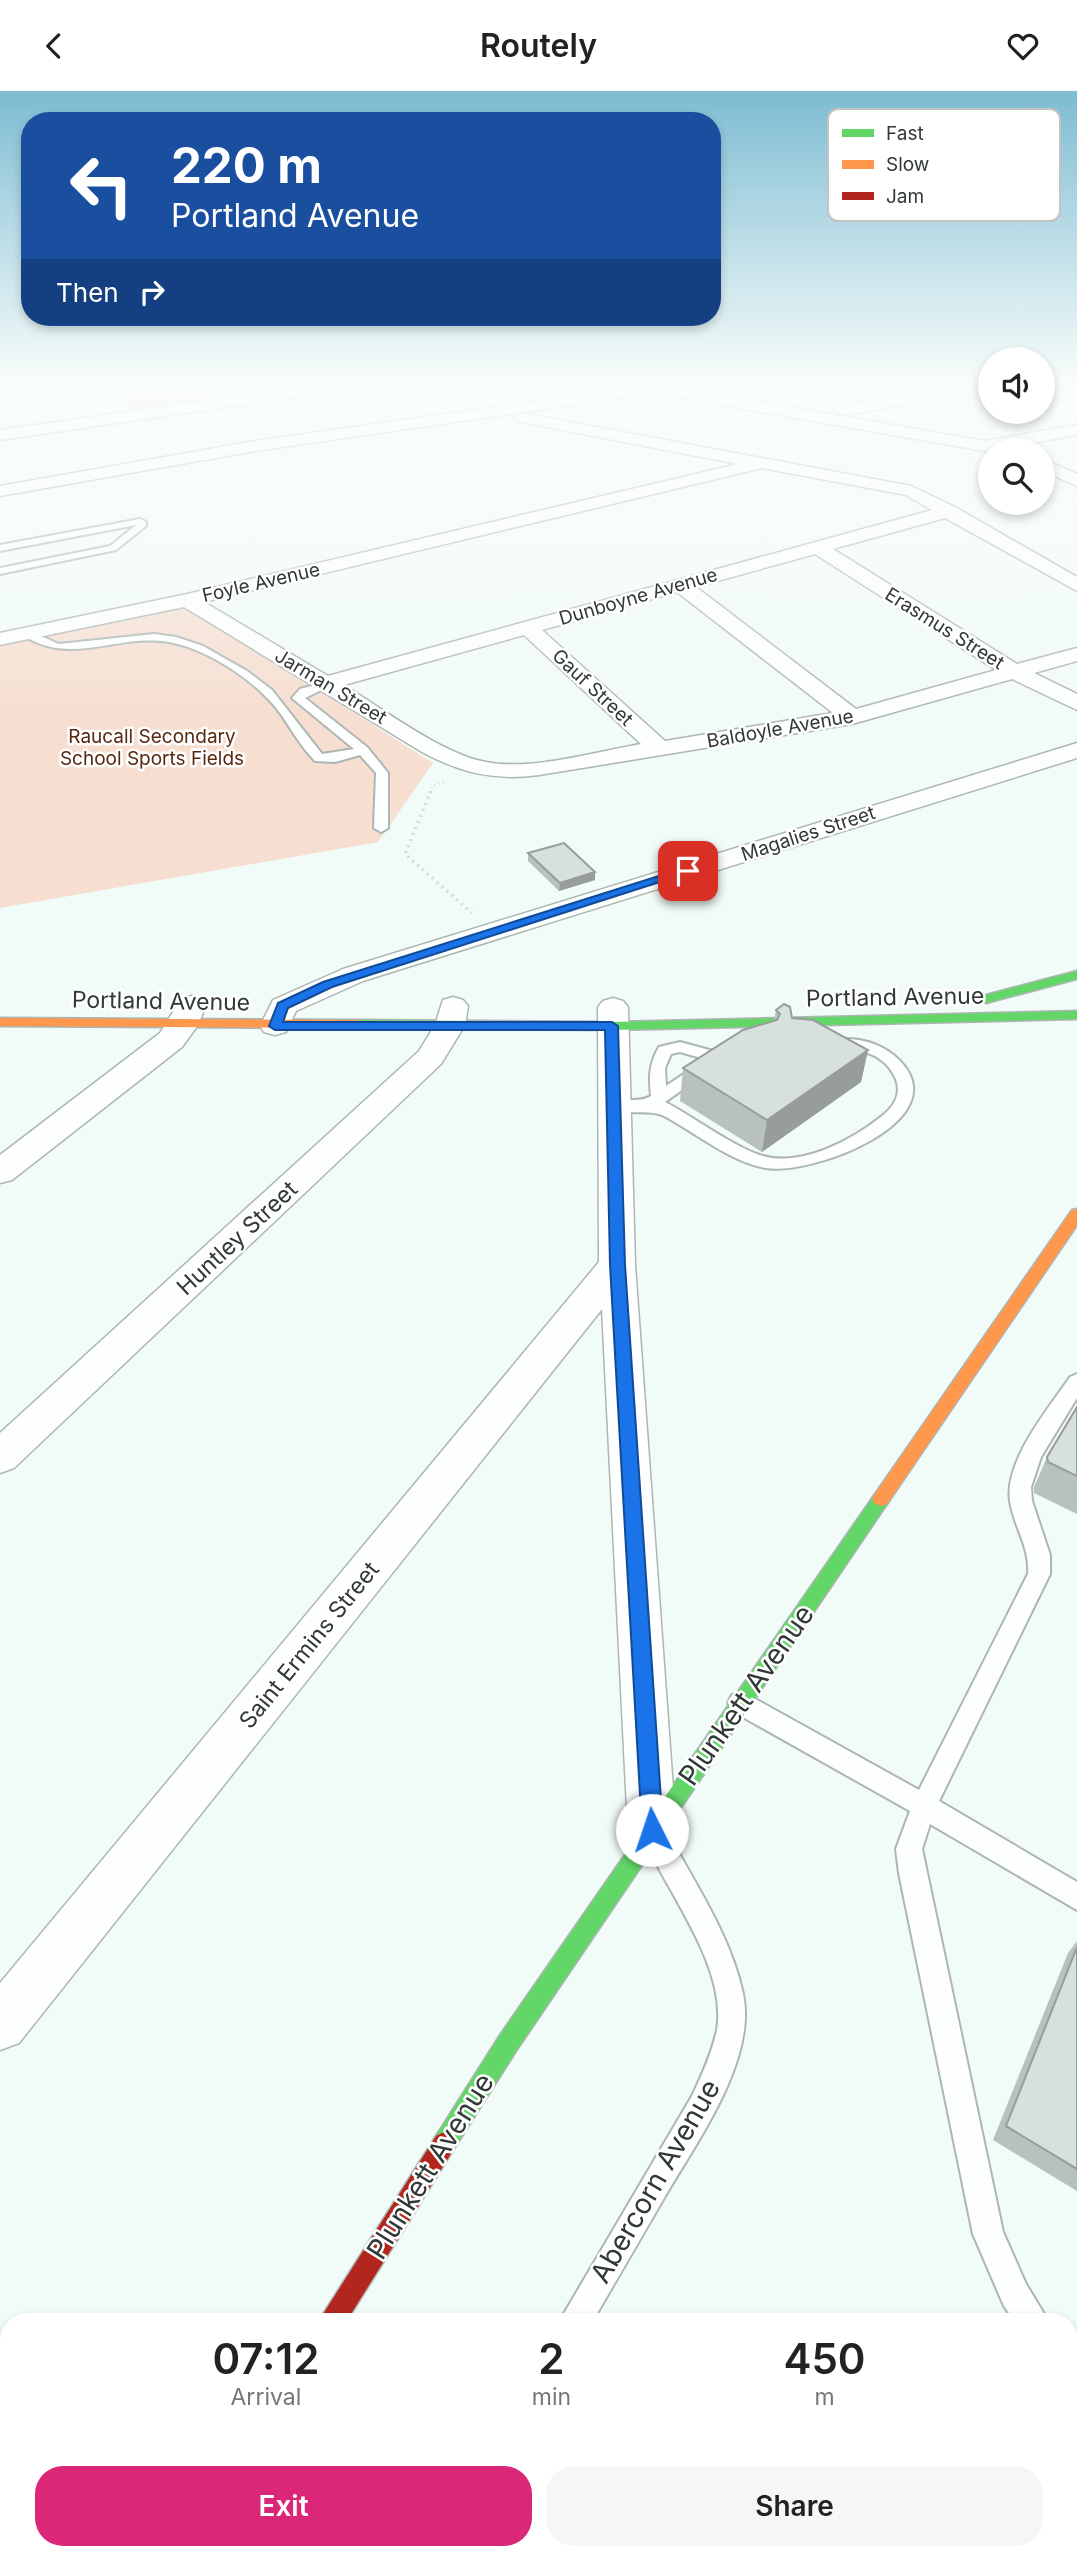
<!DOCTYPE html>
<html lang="en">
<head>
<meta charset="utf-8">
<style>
  :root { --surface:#fff; --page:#f6f6f6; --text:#222; --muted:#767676; --accent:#db2777 }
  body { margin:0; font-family:Inter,sans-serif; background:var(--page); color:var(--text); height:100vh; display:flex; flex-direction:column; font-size:26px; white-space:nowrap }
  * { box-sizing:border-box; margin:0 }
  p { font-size:23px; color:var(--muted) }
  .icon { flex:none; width:38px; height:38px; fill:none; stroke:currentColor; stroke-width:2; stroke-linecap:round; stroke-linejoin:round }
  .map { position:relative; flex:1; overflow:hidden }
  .drawer { position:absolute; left:0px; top:2222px; width:1078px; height:247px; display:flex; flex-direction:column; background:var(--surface); border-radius:28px 28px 0 0; box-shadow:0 4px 10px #0003 }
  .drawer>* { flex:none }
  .guide { position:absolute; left:21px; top:21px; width:700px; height:214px; border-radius:28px; box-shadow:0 4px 10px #0003; background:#1a4fa0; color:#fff; overflow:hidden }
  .tools { position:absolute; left:978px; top:256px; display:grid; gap:14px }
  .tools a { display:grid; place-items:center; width:77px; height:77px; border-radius:50%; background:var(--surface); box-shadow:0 4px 10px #0003; font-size:35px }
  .pin { position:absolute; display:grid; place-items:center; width:60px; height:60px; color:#fff; margin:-30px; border-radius:14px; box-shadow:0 4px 10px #0006 }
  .me { position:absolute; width:77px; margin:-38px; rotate:356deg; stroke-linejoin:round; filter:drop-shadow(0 0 5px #0008) }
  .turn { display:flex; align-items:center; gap:24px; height:147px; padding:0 35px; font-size:32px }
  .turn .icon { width:91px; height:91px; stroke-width:2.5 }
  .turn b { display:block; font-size:49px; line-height:60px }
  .then { display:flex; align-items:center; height:66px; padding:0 35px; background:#0003; gap:14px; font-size:26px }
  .eta { display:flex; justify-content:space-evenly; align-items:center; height:119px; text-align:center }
  .eta b { font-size:42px; font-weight:600; line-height:49px }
  .action { display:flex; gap:14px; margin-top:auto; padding:14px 35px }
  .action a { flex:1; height:80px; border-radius:28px; background:var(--accent); color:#fff; font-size:28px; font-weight:600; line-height:80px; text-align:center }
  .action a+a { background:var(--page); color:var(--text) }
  header { display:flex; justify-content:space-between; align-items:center; height:91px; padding:0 35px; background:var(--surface); font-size:32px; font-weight:600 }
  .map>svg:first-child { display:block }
  .green { fill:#f6ded0 }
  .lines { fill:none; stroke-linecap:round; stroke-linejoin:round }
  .lane-casing { stroke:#adb6b3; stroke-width:4 }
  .street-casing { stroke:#adb6b3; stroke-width:3 }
  .fast-casing { stroke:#adb6b3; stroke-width:3 }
  .slow-casing { stroke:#adb6b3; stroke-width:3 }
  .jam-casing { stroke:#adb6b3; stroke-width:3 }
  .path-far2 { stroke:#d7d9d8; stroke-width:2; stroke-dasharray:1 2.5; stroke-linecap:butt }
  .path-far1 { stroke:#d7d9d8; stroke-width:2.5; stroke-dasharray:1 3.5; stroke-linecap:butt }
  .path { stroke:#d7d9d8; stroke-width:3.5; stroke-dasharray:2 4.5; stroke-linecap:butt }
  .lane { fill:#fdfefe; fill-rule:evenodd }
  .street { fill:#fdfefe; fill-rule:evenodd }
  .fast { fill:#63d668; fill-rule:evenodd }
  .slow { fill:#ff974d; fill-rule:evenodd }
  .jam { fill:#b3261e; fill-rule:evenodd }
  .wall { fill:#b9c1bd }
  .shaded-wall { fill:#969d9a }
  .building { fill:#d7e0dc; stroke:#969d9a; stroke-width:2 }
  .route { fill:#1a73e8; stroke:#114b97; stroke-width:2 }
  .labels { text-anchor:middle; stroke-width:5; stroke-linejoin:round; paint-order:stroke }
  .far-street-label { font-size:19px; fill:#313936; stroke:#fff }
  .far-park-label { font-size:19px; fill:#592810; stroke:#fff }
  .street-label { font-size:23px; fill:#313936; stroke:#fff }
  .near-street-label { font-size:28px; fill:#313936; stroke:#fff }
  .key { fill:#fff; stroke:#c1c4c3; stroke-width:2 }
  .key-label { font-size:19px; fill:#313936 }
</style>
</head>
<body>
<header><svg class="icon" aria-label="back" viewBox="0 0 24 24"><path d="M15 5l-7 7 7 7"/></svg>Routely<svg class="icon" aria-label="heart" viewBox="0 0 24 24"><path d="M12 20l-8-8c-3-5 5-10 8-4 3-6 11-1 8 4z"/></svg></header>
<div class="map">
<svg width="1077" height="2468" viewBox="0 0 1077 2468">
  <rect width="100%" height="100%" fill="#f1fbf7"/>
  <path class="green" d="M102 289H347L131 320Z
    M183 514 433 672 378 751 0 817V550Z"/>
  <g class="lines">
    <defs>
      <path id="lane" d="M140 428 146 431V435L116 459 0 483V477L110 455 136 434 0 460V454Z
        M27 539 59 553 154 543 176 546 203 555 247 580 272 599 322 663 354 658 292 607 300 598 331 590V594L305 607 367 656 388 682V737L381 741 374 737 376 682 360 664 335 671 315 670C299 654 290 635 277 618 253 588 207 558 169 551 118 542 71 576 23 544L22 542Z
        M845 948C865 948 884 954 899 969 959 1029 812 1085 766 1077 731 1071 697 1043 666 1026 650 1016 615 1027 606 1015 617 1003 637 1014 651 1005 649 986 649 973 659 956L680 951 728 964 730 968 722 973 680 961 671 963 665 977 666 995 696 975 702 974 710 979 665 1011C692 1025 737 1058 763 1065 802 1076 852 1049 882 1025 895 1015 903 1001 894 984 874 948 837 966 825 953L833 948Z
        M1077 1283V1307L1041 1366 1031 1396 1032 1410 1050 1464V1483L939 1710 1077 1791V1819L930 1733 922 1758 1003 2141 1026 2193 1049 2231H1015L1004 2215 973 2143 899 1782 896 1758 910 1720 732 1620 728 1612 732 1604 740 1601 748 1604 919 1699 1028 1483C1030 1456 1014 1436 1010 1410 1004 1370 1049 1317 1070 1286Z
        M655 1732 664 1735C692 1788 731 1844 743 1903 757 1969 696 2052 664 2107 640 2149 616 2190 592 2231H559L692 2005C702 1984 712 1962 717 1939 728 1876 666 1800 642 1744L646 1735Z
        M1069 2262 1077 2265V2303L1069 2300Z
        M423 2460H458L455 2468H420Z"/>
      <path id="street" d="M350 289H388L380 294 0 349V339Z
        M686 289H724L716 294 685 298 985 350 1077 334V344L1013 355 1017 359 990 361 682 307 677 305 676 299 255 360 0 405V395L255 350Z
        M990 290V300L843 324 835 319 843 314Z
        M522 322 911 395 955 416 1077 486V500L945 427 833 458 1017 573 1077 557V570L1034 582 1077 603V619L1012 588 852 633 539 684C495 690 461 682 422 661L184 516 0 554V542L187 503 738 373 516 330 514 327ZM762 377 906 404 932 419 328 585 204 511ZM815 463 996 579 856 618 696 496ZM677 501 833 622 665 650 542 539ZM524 544 641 653C595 661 531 680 486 671 444 664 381 617 344 594Z
        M1043 368 1077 383V395L1043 380Z
        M1077 652V667L363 890 296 920 286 941 275 944 264 941 260 935 273 909 343 878Z
        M191 905 201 908 206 914 198 934 182 956 12 1089 0 1092V1064L160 942 181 908Z
        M453 906 463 909 468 915 465 934 441 973 14 1377 0 1382V1342L419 960 435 934 443 909Z
        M613 907 623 910 628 916 635 1174 676 1739 669 1756 652 1763 635 1756 628 1739 602 1218 19 1952 0 1959V1892L599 1171 598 916 603 910Z
        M153 2460H218L215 2468H149Z"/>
      <path id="fast" d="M1077 880V888L986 912 980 908 982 905Z
        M1077 920V928L612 939 358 937 352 933 358 929 612 931Z
        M881 1401 887 1403 890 1408 887 1413 516 1960 452 2061 444 2065 436 2061 432 2053 436 2045 500 1944 875 1403Z"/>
      <path id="slow" d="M0 927 358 929 364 933 358 937 0 935Z
        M1077 1118V1134L887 1413 881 1415 875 1413 872 1408 875 1403 1072 1119Z"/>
      <path id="jam" d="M444 2041 452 2045 456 2053 452 2061 346 2231H318L436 2045Z"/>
    </defs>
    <use href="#lane" class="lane-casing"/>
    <use href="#street" class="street-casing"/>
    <use href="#fast" class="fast-casing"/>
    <use href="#slow" class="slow-casing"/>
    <use href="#jam" class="jam-casing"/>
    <path class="path-far2" d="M162 300 168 289"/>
    <path class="path-far1" d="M430 702 433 695 446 690"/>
    <path class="path" d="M431 700 405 763 472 822"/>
    <use href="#lane" class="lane"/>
    <use href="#street" class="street"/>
    <use href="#fast" class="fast"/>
    <use href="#slow" class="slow"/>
    <use href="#jam" class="jam"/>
  </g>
  <path class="wall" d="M528 762 595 789 559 800 528 770Z
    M776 919 868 959 861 991 762 1061 680 1010 683 977 774 929Z
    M1077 1316V1423L1034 1402V1396L1047 1366Z
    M1077 1850V2100L993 2049 1068 1862Z"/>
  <path class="shaded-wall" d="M595 781V789L559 800 560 792Z
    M868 959 861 991 762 1061 767 1029Z"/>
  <path class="building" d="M564 752 595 781 560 792 528 762Z
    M784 913 790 916 792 927 813 929 868 959 767 1029 683 977 743 939 777 929 780 923 776 919Z
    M1077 1316V1385L1048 1371 1047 1366Z
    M1077 1856V2078L1006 2035Z"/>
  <linearGradient id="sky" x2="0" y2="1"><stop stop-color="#7dbcd2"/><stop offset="0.46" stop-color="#f9fdfb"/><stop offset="1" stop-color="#f9fdfb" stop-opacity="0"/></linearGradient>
  <rect width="1077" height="634" fill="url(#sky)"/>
  <path class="route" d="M684 777 694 780 332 896 288 917 283 931H612L618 935 625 1174 663 1739 659 1746 652 1749 645 1746 642 1739 610 1174 605 939H275L269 935 278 912 323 891Z"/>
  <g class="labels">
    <g class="far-street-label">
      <text transform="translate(261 491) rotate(-13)" y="7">Foyle Avenue</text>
      <text transform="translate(638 505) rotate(-16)" y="7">Dunboyne Avenue</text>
      <text transform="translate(945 537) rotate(32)" y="7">Erasmus Street</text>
      <text transform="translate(331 595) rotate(31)" y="7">Jarman Street</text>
      <text transform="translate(593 596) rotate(43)" y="7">Gauf Street</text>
      <text transform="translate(780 637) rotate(-10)" y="7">Baldoyle Avenue</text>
      <text transform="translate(808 742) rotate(-18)" y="7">Magalies Street</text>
    </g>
    <g class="far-park-label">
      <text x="152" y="652">Raucall Secondary<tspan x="152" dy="22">School Sports Fields</tspan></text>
    </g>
    <g class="street-label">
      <text transform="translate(895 906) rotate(-1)" y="8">Portland Avenue</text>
      <text transform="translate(161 910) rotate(1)" y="8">Portland Avenue</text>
      <text transform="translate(237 1147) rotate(-43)" y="8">Huntley Street</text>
      <text transform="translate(309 1554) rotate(-51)" y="8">Saint Ermins Street</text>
    </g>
    <g class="near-street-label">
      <text transform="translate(746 1604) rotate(-55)" y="10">Plunkett Avenue</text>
      <text transform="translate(430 2075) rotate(-58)" y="10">Plunkett Avenue</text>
      <text transform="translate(655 2090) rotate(-60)" y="10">Abercorn Avenue</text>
    </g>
  </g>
  <rect x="828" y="18" width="232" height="112" rx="10" class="key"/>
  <rect x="842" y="38" width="32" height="8" fill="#63d668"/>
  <rect x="842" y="69" width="32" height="9" fill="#ff974d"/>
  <rect x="842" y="101" width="32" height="8" fill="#b3261e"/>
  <g class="key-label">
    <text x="886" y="49">Fast</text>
    <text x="886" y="80">Slow</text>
    <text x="886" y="112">Jam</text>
  </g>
</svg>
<div class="tools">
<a><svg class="icon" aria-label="sound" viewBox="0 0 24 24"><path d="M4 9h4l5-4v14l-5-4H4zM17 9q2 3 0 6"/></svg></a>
<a><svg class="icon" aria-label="search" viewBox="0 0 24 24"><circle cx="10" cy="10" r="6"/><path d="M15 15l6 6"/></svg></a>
</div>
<div class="pin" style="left:688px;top:780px;background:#d93025"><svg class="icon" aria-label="arrive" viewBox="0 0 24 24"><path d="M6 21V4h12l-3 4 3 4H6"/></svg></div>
<svg class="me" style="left:652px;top:1739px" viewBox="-20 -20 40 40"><circle r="19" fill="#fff"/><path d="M0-13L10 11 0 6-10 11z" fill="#1a73e8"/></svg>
<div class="guide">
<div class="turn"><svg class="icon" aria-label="left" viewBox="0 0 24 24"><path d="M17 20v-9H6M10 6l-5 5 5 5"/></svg><div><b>220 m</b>Portland Avenue</div></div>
<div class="then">Then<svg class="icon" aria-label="right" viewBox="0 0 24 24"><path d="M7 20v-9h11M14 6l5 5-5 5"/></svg></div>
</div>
<section class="drawer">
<div class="eta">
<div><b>07:12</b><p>Arrival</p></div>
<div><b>2</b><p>min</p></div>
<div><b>450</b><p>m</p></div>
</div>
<div class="action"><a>Exit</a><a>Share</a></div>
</section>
</div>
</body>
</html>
